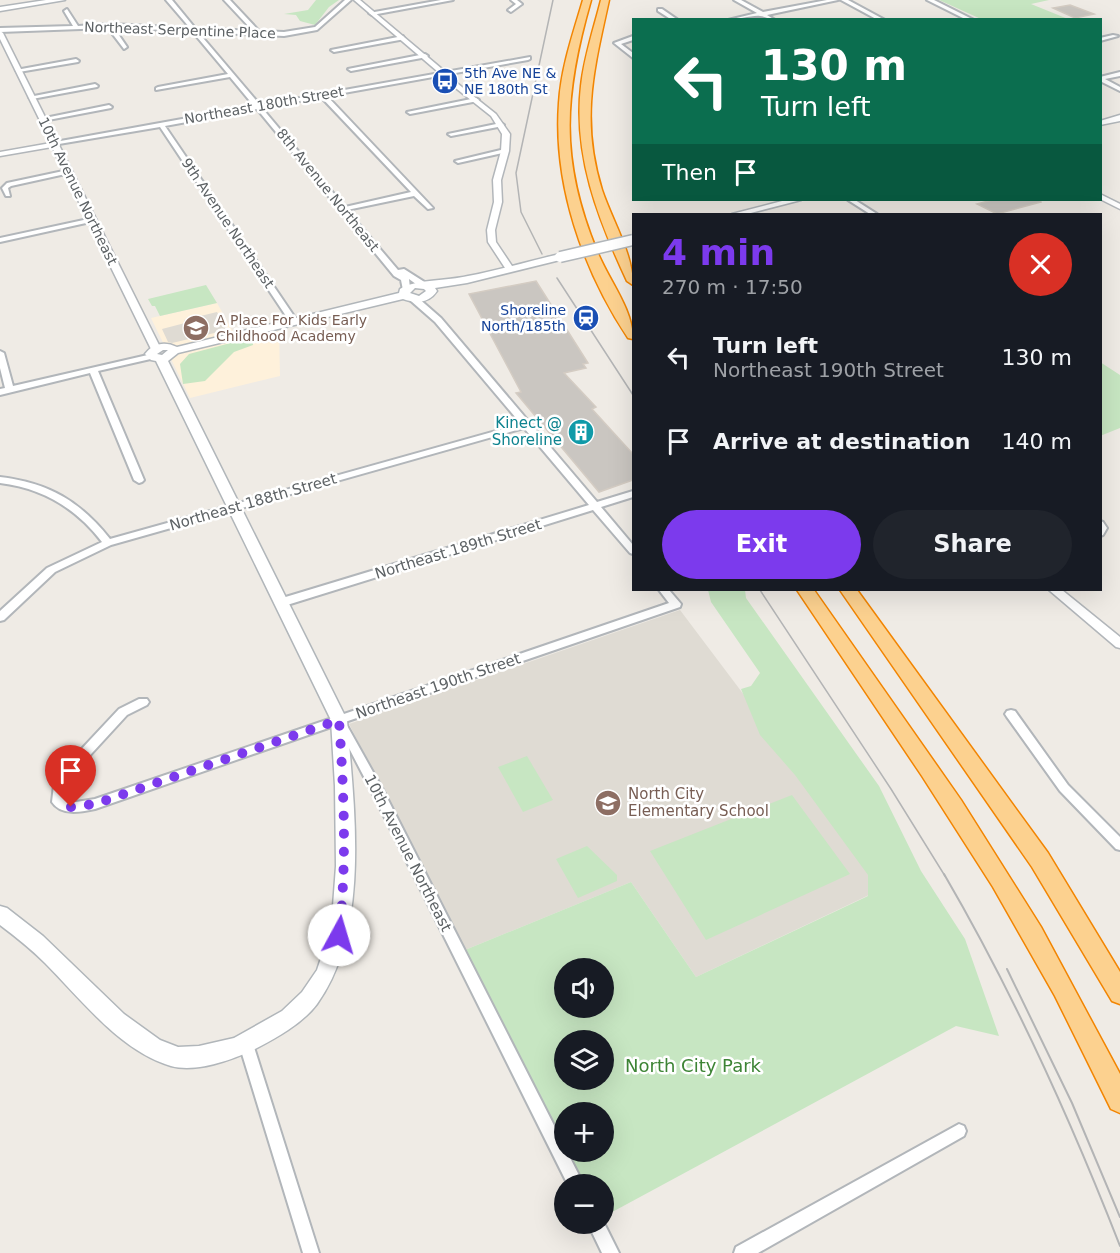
<!DOCTYPE html>
<html lang="en">
<head>
<meta charset="utf-8">
<style>
  :root { --surface:#171b24; --page:#20242c; --text:#f1f3f6; --muted:#9ea1a6; --accent:#7c3aed }
  body { margin:0; font-family:"DejaVu Sans",sans-serif; background:var(--page); color:var(--text); height:100vh; display:flex; flex-direction:column; font-size:22px; white-space:nowrap }
  * { box-sizing:border-box; margin:0 }
  p { font-size:20px; color:var(--muted) }
  .icon { flex:none; width:33px; height:33px; fill:none; stroke:currentColor; stroke-width:2; stroke-linecap:round; stroke-linejoin:round }
  .map { position:relative; flex:1; overflow:hidden }
  .panel { position:absolute; left:632px; top:213px; width:470px; height:378px; display:flex; flex-direction:column; background:var(--surface); border-radius:0px; box-shadow:0 6px 24px #0002 }
  .panel>* { flex:none }
  .guide { position:absolute; left:632px; top:18px; width:470px; height:183px; border-radius:0px; box-shadow:0 6px 24px #0002; background:#0b6e4f; color:#fff; overflow:hidden }
  .fabs { position:absolute; left:554px; top:958px; display:grid; gap:12px }
  .fabs a { display:grid; place-items:center; width:60px; height:60px; border-radius:50%; background:var(--surface); box-shadow:0 6px 24px #0002; font-size:30px }
  .pin { position:absolute; display:grid; place-items:center; width:51px; height:51px; color:#fff; margin:-62px -26px; border-radius:50% 50% 50% 0; rotate:-45deg; box-shadow:0 0 6px #0007 }
  .pin .icon { rotate:45deg }
  .me { position:absolute; width:66px; margin:-33px; rotate:6deg; stroke-linejoin:round; filter:drop-shadow(0 0 4px #0008) }
  .turn { display:flex; align-items:center; gap:21px; height:126px; padding:0 30px; font-size:27px }
  .turn .icon { width:78px; height:78px; stroke-width:2.5 }
  .turn b { display:block; font-size:42px; line-height:51px }
  .then { display:flex; align-items:center; height:57px; padding:0 30px; background:#0003; gap:12px; font-size:22px }
  .round { display:grid; place-items:center; flex:none; width:63px; height:63px; border-radius:32px; background:var(--page) }
  .summary { display:flex; align-items:center; justify-content:space-between; height:102px; padding:0 30px }
  h1 { font-size:36px; font-weight:700; line-height:45px; color:var(--accent) }
  .cta { display:flex; gap:12px; margin-top:auto; padding:12px 30px }
  .cta a { flex:1; height:69px; border-radius:36px; background:var(--accent); color:#fff; font-size:24px; font-weight:700; line-height:69px; text-align:center }
  .cta a+a { background:var(--page); color:var(--text) }
  ul { padding:0; list-style:none }
  li { display:flex; align-items:center; gap:18px; height:84px; padding:0 30px }
  li div { flex:1 }
  li b { display:block; font-size:22px }
  li em { font-style:normal }
  .map>svg:first-child { display:block }
  .commercial { fill:#fef1db }
  .education { fill:#dfdbd3 }
  .green { fill:#c7e6c2; fill-rule:evenodd }
  .building { fill:#cac6c1; stroke:#d4ccc3; stroke-width:1.5 }
  .lines { fill:none; stroke-linecap:round; stroke-linejoin:round }
  .minor-casing { stroke:#b2b6ba; stroke-width:4 }
  .tertiary-casing { stroke:#b2b6ba; stroke-width:3 }
  .secondary-casing { stroke:#b1b6ba; stroke-width:3 }
  .motorway-casing { stroke:#f28502; stroke-width:3 }
  .minor { fill:#fff; fill-rule:evenodd }
  .tertiary { fill:#fff; fill-rule:evenodd }
  .secondary { fill:#fff; fill-rule:evenodd }
  .motorway { fill:#fcd18f; fill-rule:evenodd }
  .tram-far1 { stroke:#b3b4b5; stroke-width:1.5 }
  .tram { stroke:#b3b4b5; stroke-width:2 }
  .secondary-bridge-casing { stroke:#b1b6ba; stroke-width:13; stroke-linecap:butt }
  .secondary-bridge { stroke:#fff; stroke-width:10 }
  .route { stroke:#7c3aed; stroke-width:10; stroke-dasharray:0 18 }
  .labels { text-anchor:middle; stroke-width:5; stroke-linejoin:round; paint-order:stroke }
  .far-street-label { font-size:14px; fill:#5d6265; stroke:#fff }
  .far-transit-label { font-size:14px; fill:#164399; stroke:#fff; text-anchor:start }
  .far-education-label { font-size:14px; fill:#785e54; stroke:#fff; text-anchor:start }
  .culture-label { font-size:15px; fill:#0d838f; stroke:#fff; text-anchor:end }
  .street-label { font-size:15px; fill:#5d6265; stroke:#fff }
  .education-label { font-size:15px; fill:#785e54; stroke:#fff; text-anchor:start }
  .near-park-label { font-size:18px; fill:#3d8435; stroke:#fff }
</style>
</head>
<body>
<div class="map">
<svg width="1120" height="1253" viewBox="0 0 1120 1253">
  <rect width="100%" height="100%" fill="#efebe5"/>
  <path class="commercial" d="M217 303 238 340 279 331 280 376 190 398 151 318Z"/>
  <path class="education" d="M217 312 227 330 172 343 168 342 162 329 185 323 184 320Z
    M680 610 888 886 696 977 631 882 465 950 349 724Z"/>
  <path class="green" d="M316 0H339L329 7 315 25 300 21 296 15 284 14 308 10Z
    M939 0H1049L1031 4 1068 19H981Z
    M206 285 217 303 160 316 155 306H152L148 299Z
    M253 337V345L234 352 205 381 183 384 180 364 189 354Z
    M1100 362 1120 375V428L1100 436Z
    M708 590H745L746 598 879 786 921 871 965 939 999 1036 956 1026 603 1217V1185H583L566 1152H603V1113H564V1148L465 950 631 882 696 977 868 896V875L795 775 760 735 741 689 751 686 760 673 711 602ZM564 969H603V1008H564ZM564 1041H603V1080H564Z
    M527 756 553 800 523 812 498 767Z
    M792 795 850 874 706 940 650 851Z
    M587 846 617 875V881L578 898 556 859Z"/>
  <path class="building" d="M1070 5 1094 14 1075 18 1053 8Z
    M992 200H1040L1041 202 997 214 977 204Z
    M536 281 588 363 583 364 586 368 564 373 596 407 592 409 633 454V480L599 492 516 393 521 392 469 294Z"/>
  <g class="lines">
    <defs>
      <path id="minor" d="M166 0H172L195 28 253 31 224 0H230L259 31 284 32 315 27 345 0H351L317 30 284 36 198 32 260 105 530 57V59L528 60 327 96 433 208 428 209 414 196 347 210 398 270 404 269 426 283V287H420L409 279 410 288 403 290 401 280 394 276 257 109 165 126 298 322 294 324 290 322 160 127 53 145 52 144 55 142 254 106 230 77 156 90V88L158 87 228 74 192 31 114 28 127 47 124 49 108 28 0 32V28L73 26 64 11 67 9 78 26 110 24 190 28ZM321 97 411 192 345 207 262 108Z
        M441 0H453L372 15 369 13Z
        M511 0H517L522 4 511 12 508 10 516 4Z
        M734 0H741L763 12 827 0H838L767 15 775 20C769 20 765 16 760 16 752 15 738 20 728 20L757 13Z
        M841 0H848L885 20H878Z
        M927 0H934L974 20H967Z
        M658 9H662L678 20H672L658 11Z
        M1113 35 1118 36 1100 41V38Z
        M403 36 405 39 334 52 331 50Z
        M633 36V40L621 44 633 53V58L614 43Z
        M425 54 428 56 427 57 351 71 348 69Z
        M76 59 79 61 78 62 19 72 16 70Z
        M1120 72V76L1105 79 1120 87V91L1100 81V77Z
        M95 84 98 86 97 87 32 99 29 97Z
        M476 98 479 100 478 101 410 114 407 112Z
        M109 105 112 107 111 108 43 121 40 119Z
        M501 123 504 125 503 126 451 136 448 134Z
        M505 149 507 150V152L458 163 455 161Z
        M68 170 70 171V173L11 186 8 188 10 196H6L2 188 7 183Z
        M848 200H855L877 214H870Z
        M93 218 96 220 95 221 0 242V238Z
        M411 297H417L441 318 597 502 633 491V497L601 507 633 545V554L630 553 593 510 287 605H279L278 602 279 599 589 505 524 428 111 545 55 572 4 620 0 621V611L47 568 102 542C76 508 42 488 0 483V477C49 483 80 501 110 539L521 424 435 322 411 301Z
        M0 351 4 353 13 386 152 354H155V358L98 371 144 480 142 482 139 483 134 480 90 373 0 395V389L5 388 0 368Z
        M1100 521 1103 522 1107 528 1103 535 1100 536Z
        M659 590H669L681 604 680 607 345 722 383 790 564 1145V1152H567L584 1185H568L374 796 337 725 95 809C81 812 61 816 52 802L54 785 61 771 119 709 139 699H147L149 702 147 705 127 715 70 777 66 785 64 800 76 802 95 799 669 603Z
        M1011 710 1015 711 1068 785 1120 837V850L1116 849 1060 791 1007 717 1005 714 1007 711Z
        M246 1037 251 1039 253 1044 319 1253H303L239 1044 241 1039Z
        M959 1124 964 1126 966 1131 964 1136 758 1253H734L736 1247Z
        M603 1221 619 1253H602L588 1224H603Z"/>
      <path id="tertiary" d="M354 0H360L442 69 443 72 496 114 510 134 509 151 501 180 502 202 495 230 496 242 514 269 513 271H507L488 242 487 230 494 202 493 180 501 151 502 134 491 116 438 74 437 71Z
        M0 31 3 33 161 349 159 351H153L151 349 52 147 0 156V152L51 143 0 39Z
        M1100 194 1120 204V209L1100 199Z
        M1049 590H1062L1120 637V648L1116 647Z"/>
      <path id="secondary" d="M46 0H65L0 11V7Z
        M1120 115V121L1100 125V121Z
        M786 200H801L747 214H732Z
        M560 254 564 255V259L467 283 435 288 437 291C429 303 417 304 403 299L178 353 168 361 347 720C354 807 371 929 317 1004 302 1024 276 1038 255 1049 232 1060 196 1073 171 1066 120 1051 81 999 45 963 31 949 16 937 0 925V906L7 908 43 936 124 1014 160 1040 178 1047 199 1046 234 1038 282 1011 302 992 317 970 326 943 333 906 336 866 335 786 331 720 156 361 151 360 145 354C153 343 165 341 177 347L399 293 400 289C415 279 448 281 468 276 499 270 530 261 560 254ZM415 288 424 289 426 291 419 296 410 293ZM163 350H168L162 355 157 354Z"/>
      <path id="motorway" d="M583 0H591C564 94 559 159 597 251 608 279 633 309 633 339L628 338C583 270 553 185 559 103 561 68 573 34 583 0Z
        M601 0H609C594 69 580 119 602 190 612 220 633 254 633 285L627 281C598 219 573 155 581 86 584 57 594 28 601 0Z
        M797 590H814L961 800 1041 927 1120 1074V1113L1111 1109 1055 996 993 887 922 776Z
        M840 590H857L1048 853 1120 972V1004L1112 1001 1032 867Z"/>
    </defs>
    <use href="#minor" class="minor-casing"/>
    <use href="#tertiary" class="tertiary-casing"/>
    <use href="#secondary" class="secondary-casing"/>
    <use href="#motorway" class="motorway-casing"/>
    <use href="#minor" class="minor"/>
    <use href="#tertiary" class="tertiary"/>
    <use href="#secondary" class="secondary"/>
    <use href="#motorway" class="motorway"/>
    <path class="tram-far1" d="M542 254 521 212 516 173 553 0
      M557 278 633 395
      M760 590 891 789 945 876"/>
    <path class="tram" d="M944 874C1014 994 1070 1118 1120 1246
      M1007 969 1072 1103 1120 1217"/>
    <defs>
      <path id="secondary-bridge" d="M560 257 633 240"/>
    </defs>
    <use href="#secondary-bridge" class="secondary-bridge-casing"/>
    <use href="#secondary-bridge" class="secondary-bridge"/>
  </g>
  <g class="lines">
    <path class="route" d="M71 807 95 804 339 720C344 792 347 864 339 935"/>
  </g>
  <defs>
    <symbol id="bus-disc" viewBox="-11 -11 22 22"><circle r="9.5" fill="#1a4fb4" stroke="#fff"/><path d="M-5-6H5V4H4V6H2V4H-2V6H-4V4H-5ZM-3.5-4V0h7V-4ZM-3.5 1.2v1.5H-2V1.2ZM2 1.2v1.5H3.5V1.2Z" fill="#fff"/></symbol>
    <symbol id="station-disc" viewBox="-11 -11 22 22"><circle r="9.5" fill="#1a4fb4" stroke="#fff"/><path d="M-3-6H3Q5-6 5-4V2Q5 4 3 4L4.5 6H3L1.5 4h-3L-3 6H-4.5L-3 4Q-5 4-5 2V-4Q-5-6-3-6ZM-3.5-4v3h7v-3ZM-3.5 1v1.5H-2V1ZM2 1v1.5H3.5V1Z" fill="#fff"/></symbol>
    <symbol id="school-disc" viewBox="-11 -11 22 22"><circle r="9.5" fill="#8d6e63" stroke="#fff"/><path d="M0-5L7-2L0 1L-7-2ZM-4 1L0 2.5L4 1V4Q0 6-4 4Z" fill="#fff"/></symbol>
    <symbol id="building-disc" viewBox="-11 -11 22 22"><circle r="9.5" fill="#0f9aa8" stroke="#fff"/><path d="M-4-6H4V6H1V3H-1V6H-4ZM-2.5-4.3h1.7v1.8h-1.7ZM.8-4.3h1.7v1.8H.8ZM-2.5-1h1.7V.8h-1.7ZM.8-1h1.7V.8H.8Z" fill="#fff"/></symbol>
  </defs>
  <g fill-rule="evenodd">
    <use href="#bus-disc" x="430" y="66" width="30" height="30"/>
    <use href="#station-disc" x="571" y="303" width="30" height="30"/>
    <use href="#school-disc" x="181" y="313" width="30" height="30"/>
    <use href="#building-disc" x="566" y="417" width="30" height="30"/>
    <use href="#school-disc" x="593" y="788" width="30" height="30"/>
  </g>
  <g class="labels">
    <g class="far-street-label">
      <text transform="translate(180 30) rotate(2)" y="5">Northeast Serpentine Place</text>
      <text transform="translate(264 105) rotate(-10)" y="5">Northeast 180th Street</text>
      <text transform="translate(328 190) rotate(51)" y="5">8th Avenue Northeast</text>
      <text transform="translate(78 191) rotate(64)" y="5">10th Avenue Northeast</text>
      <text transform="translate(228 223) rotate(56)" y="5">9th Avenue Northeast</text>
    </g>
    <g class="far-transit-label">
      <text x="464" y="78">5th Ave NE &amp;<tspan x="464" dy="16">NE 180th St</tspan></text>
      <text x="566" y="315" text-anchor="end">Shoreline<tspan x="566" dy="16">North/185th</tspan></text>
    </g>
    <g class="far-education-label">
      <text x="216" y="325">A Place For Kids Early<tspan x="216" dy="16">Childhood Academy</tspan></text>
    </g>
    <g class="culture-label">
      <text x="562" y="428">Kinect @<tspan x="562" dy="17">Shoreline</tspan></text>
    </g>
    <g class="street-label">
      <text transform="translate(253 502) rotate(-16)" y="5">Northeast 188th Street</text>
      <text transform="translate(458 549) rotate(-17)" y="5">Northeast 189th Street</text>
      <text transform="translate(438 686) rotate(-19)" y="5">Northeast 190th Street</text>
      <text transform="translate(408 853) rotate(63)" y="5">10th Avenue Northeast</text>
    </g>
    <g class="education-label">
      <text x="628" y="799">North City<tspan x="628" dy="17">Elementary School</tspan></text>
    </g>
    <g class="near-park-label">
      <text x="693" y="1072">North City Park</text>
    </g>
  </g>
</svg>
<div class="fabs">
<a><svg class="icon" aria-label="sound" viewBox="0 0 24 24"><path d="M4 9h4l5-4v14l-5-4H4zM17 9q2 3 0 6"/></svg></a>
<a><svg class="icon" aria-label="layers" viewBox="0 0 24 24"><path d="M12 4l9 5-9 5-9-5zM3 14l9 5 9-5"/></svg></a>
<a>+</a>
<a>−</a>
</div>
<div class="pin" style="left:71px;top:807px;background:#d93025"><svg class="icon" aria-label="arrive" viewBox="0 0 24 24"><path d="M6 21V4h12l-3 4 3 4H6"/></svg></div>
<svg class="me" style="left:339px;top:935px" viewBox="-20 -20 40 40"><circle r="19" fill="#fff"/><path d="M0-13L10 11 0 6-10 11z" fill="#7c3aed"/></svg>
<div class="guide">
<div class="turn"><svg class="icon" aria-label="left" viewBox="0 0 24 24"><path d="M17 20v-9H6M10 6l-5 5 5 5"/></svg><div><b>130 m</b>Turn left</div></div>
<div class="then">Then<svg class="icon" aria-label="arrive" viewBox="0 0 24 24"><path d="M6 21V4h12l-3 4 3 4H6"/></svg></div>
</div>
<section class="panel">
<div class="summary"><div><h1>4 min</h1><p>270 m · 17:50</p></div><a class="round" style="background:#d93025;color:#fff"><svg class="icon" aria-label="close" viewBox="0 0 24 24"><path d="M6 6l12 12M18 6L6 18"/></svg></a></div>
<ul>
<li><svg class="icon" aria-label="left" viewBox="0 0 24 24"><path d="M17 20v-9H6M10 6l-5 5 5 5"/></svg><div><b>Turn left</b><p>Northeast 190th Street</p></div><em>130 m</em></li>
<li><svg class="icon" aria-label="arrive" viewBox="0 0 24 24"><path d="M6 21V4h12l-3 4 3 4H6"/></svg><div><b>Arrive at destination</b></div><em>140 m</em></li>
</ul>
<div class="cta"><a>Exit</a><a>Share</a></div>
</section>
</div>
</body>
</html>
